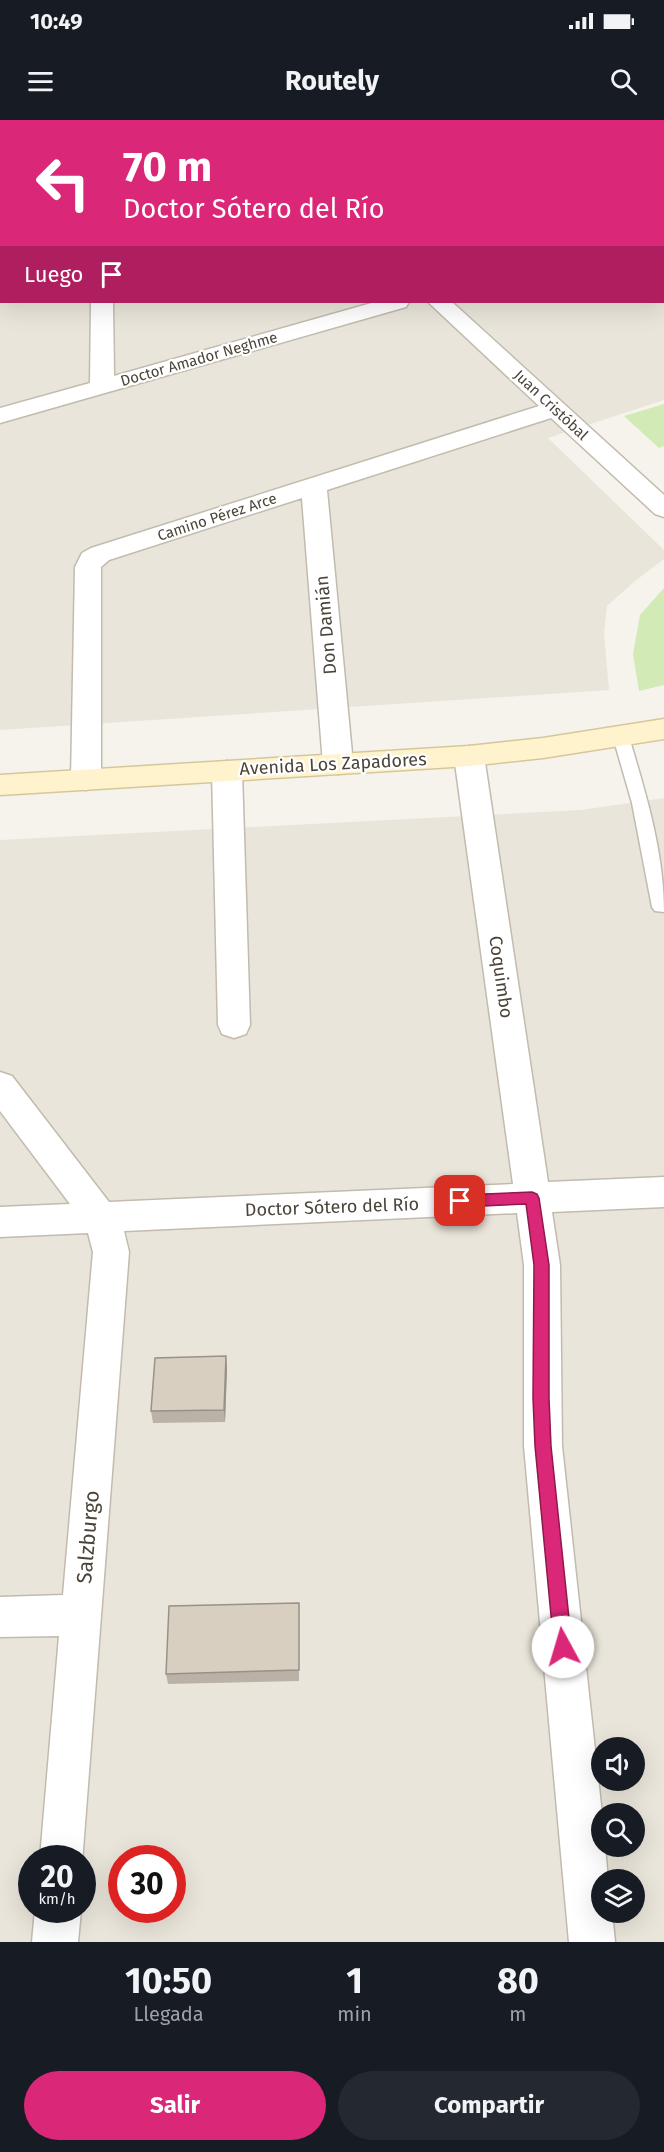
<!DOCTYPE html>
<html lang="es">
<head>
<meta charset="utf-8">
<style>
  :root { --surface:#171b24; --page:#242831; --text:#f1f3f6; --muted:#9ea1a6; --accent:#db2777 }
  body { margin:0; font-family:"Fira Sans",sans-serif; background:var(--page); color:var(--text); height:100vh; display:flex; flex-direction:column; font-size:22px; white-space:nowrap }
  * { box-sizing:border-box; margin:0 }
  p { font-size:20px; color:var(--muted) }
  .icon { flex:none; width:33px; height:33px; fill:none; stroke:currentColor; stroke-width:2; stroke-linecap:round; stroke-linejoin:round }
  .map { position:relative; height:1822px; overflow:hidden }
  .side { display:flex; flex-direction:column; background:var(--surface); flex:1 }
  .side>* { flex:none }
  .banner { position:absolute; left:0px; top:0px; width:664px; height:183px; box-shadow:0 6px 24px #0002; background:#db2777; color:#fff; overflow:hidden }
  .controls { position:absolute; left:591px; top:1617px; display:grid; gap:12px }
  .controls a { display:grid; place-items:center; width:54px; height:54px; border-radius:50%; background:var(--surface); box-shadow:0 6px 24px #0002; font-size:30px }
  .speed { position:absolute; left:18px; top:1725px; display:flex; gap:12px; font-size:30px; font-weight:700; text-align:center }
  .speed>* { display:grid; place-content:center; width:78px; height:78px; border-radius:50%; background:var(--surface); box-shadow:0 6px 24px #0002; line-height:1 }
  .speed small { font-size:15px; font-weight:400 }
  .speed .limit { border:9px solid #d22; background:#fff; color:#111 }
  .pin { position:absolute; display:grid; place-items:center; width:51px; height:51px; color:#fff; margin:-26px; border-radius:12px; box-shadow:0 3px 9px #0006 }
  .me { position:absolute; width:66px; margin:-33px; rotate:354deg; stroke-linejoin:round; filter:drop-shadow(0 0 4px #0008) }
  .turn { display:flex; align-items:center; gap:21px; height:126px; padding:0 24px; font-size:27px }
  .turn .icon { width:78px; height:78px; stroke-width:2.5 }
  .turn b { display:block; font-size:42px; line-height:51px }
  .then { display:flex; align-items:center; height:57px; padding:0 24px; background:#0003; gap:12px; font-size:22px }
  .eta { display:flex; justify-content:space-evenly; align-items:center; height:102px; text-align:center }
  .eta b { font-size:36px; font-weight:700; line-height:42px }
  .action { display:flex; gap:12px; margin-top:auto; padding:12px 24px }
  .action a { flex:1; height:69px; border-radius:36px; background:var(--accent); color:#fff; font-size:24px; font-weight:700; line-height:69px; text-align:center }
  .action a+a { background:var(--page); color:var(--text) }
  .status { display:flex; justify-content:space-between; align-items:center; height:42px; padding:0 30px; background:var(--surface); direction:ltr }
  .status svg { height:16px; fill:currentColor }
  header { display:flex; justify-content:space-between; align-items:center; height:78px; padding:0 24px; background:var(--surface); font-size:27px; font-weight:700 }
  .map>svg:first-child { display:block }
  .residential { fill:#eae5da; fill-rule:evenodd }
  .green { fill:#d2eab5 }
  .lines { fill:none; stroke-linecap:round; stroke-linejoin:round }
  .lane-casing { stroke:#c2bbae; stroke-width:3 }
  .street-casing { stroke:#c2bbae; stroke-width:3 }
  .secondary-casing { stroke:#d6c79b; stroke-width:3 }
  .lane { fill:#fff; fill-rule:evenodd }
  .street { fill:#fff; fill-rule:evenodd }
  .secondary { fill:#fff3cd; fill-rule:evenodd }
  .wall { fill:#bab2a6 }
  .shaded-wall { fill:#979187 }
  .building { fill:#d8cfc1; stroke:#979187; stroke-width:1.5 }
  .route { fill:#db2777; stroke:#8e194d; stroke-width:1.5 }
  .labels { text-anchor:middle; stroke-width:4.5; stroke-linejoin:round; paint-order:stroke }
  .far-street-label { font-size:15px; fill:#4b4439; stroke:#fff }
  .street-label { font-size:18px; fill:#4b4439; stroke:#fff }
  .near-street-label { font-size:21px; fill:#4b4439; stroke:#fff }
</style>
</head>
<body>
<div class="status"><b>10:49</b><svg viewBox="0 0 49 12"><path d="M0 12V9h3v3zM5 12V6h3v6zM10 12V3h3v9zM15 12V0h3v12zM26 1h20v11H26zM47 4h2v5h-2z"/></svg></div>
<header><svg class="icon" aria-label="menu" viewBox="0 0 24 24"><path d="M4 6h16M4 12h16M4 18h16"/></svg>Routely<svg class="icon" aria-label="search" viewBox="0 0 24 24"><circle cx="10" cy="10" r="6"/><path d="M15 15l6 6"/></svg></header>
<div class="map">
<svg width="664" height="1822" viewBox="0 0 664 1822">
  <rect width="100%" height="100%" fill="#f6f3ec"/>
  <path class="residential" d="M0 0H664V280L548 318 664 430V439L635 461 607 486 604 513 609 570 0 610ZM2 2H663V182H2Z
    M664 678V1822H0V720L581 690ZM602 1628H634V1660H602ZM602 1694H634V1726H602ZM32 1738H82V1790H32ZM122 1738H172V1790H122ZM602 1760H634V1792H602Z"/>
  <path class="green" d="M664 284V326L659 328 624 296Z
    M664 468V565L639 571 633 534 640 495Z"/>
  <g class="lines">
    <defs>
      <path id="lane" d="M621 612 627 613 629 617C646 674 664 732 664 792L655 791 652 787 632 683 613 617 615 613Z"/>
      <path id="street" d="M231 0H252L253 2H232Z
        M271 0H295L270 2Z
        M443 0H464L465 2H444Z
        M571 0H592L593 2H572Z
        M663 57H664V70H663Z
        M663 94H664V106H663Z
        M663 161H664V175H663Z
        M91 182H113L114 256 375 182H409L406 187 0 303V288L90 263Z
        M428 182H452L664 375V397L655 394 551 298 327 370 353 644 348 651 338 654 328 651 323 644 302 378 109 440 101 447V660L96 667 86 670 76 667 71 660 75 447 82 433 91 428 539 286Z
        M469 626 479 629 484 636 548 1062 664 1057V1087L552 1092 560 1145 562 1326 602 1694V1726H605L608 1760H602V1792H612L615 1822H569L524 1326V1145L517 1093 124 1111 129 1132 82 1743V1738H40L59 1516 0 1517V1477L63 1475 93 1132 88 1113 0 1117V1087L70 1084 0 991V952L12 956 109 1082 513 1064 454 636 459 629Z
        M227 641 237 644 242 651 250 905 246 914 234 918 222 914 218 905 212 651 217 644Z
        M35 1790H81L78 1822H32Z"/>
      <path id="secondary" d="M664 599V619L543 638 469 646 0 675V655L469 626 543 618Z"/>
    </defs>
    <use href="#lane" class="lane-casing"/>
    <use href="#street" class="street-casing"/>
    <use href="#secondary" class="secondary-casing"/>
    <use href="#lane" class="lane"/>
    <use href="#street" class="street"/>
    <use href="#secondary" class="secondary"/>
  </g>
  <path class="wall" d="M226 1236 227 1249 225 1302 153 1303 151 1291Z
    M299 1483V1561L168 1564 166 1554Z"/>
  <path class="shaded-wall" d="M226 1236 227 1249 225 1302 224 1290Z"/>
  <path class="building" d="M226 1236 224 1290 151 1291 155 1238Z
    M299 1483V1550L166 1554 169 1486Z"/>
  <path class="route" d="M532 1072 537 1074 539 1078 549 1145V1278L551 1326 572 1527 569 1533 563 1536 557 1533 554 1527 535 1326 533 1278 534 1145 526 1084 460 1087 455 1085 453 1081 455 1077 460 1075Z"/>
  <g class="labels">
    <g class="far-street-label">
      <text transform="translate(199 239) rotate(-16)" y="5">Doctor Amador Neghme</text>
      <text transform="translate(551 285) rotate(43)" y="5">Juan Cristóbal</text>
      <text transform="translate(217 397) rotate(-18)" y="5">Camino Pérez Arce</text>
    </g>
    <g class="street-label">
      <text transform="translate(326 505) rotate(-95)" y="6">Don Damián</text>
      <text transform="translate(333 644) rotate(-3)" y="6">Avenida Los Zapadores</text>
      <text transform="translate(501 857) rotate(82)" y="6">Coquimbo</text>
      <text transform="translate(332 1087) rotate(-2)" y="6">Doctor Sótero del Río</text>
    </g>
    <g class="near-street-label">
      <text transform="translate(88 1417) rotate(-85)" y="7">Salzburgo</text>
    </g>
  </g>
</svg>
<div class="controls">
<a><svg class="icon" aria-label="sound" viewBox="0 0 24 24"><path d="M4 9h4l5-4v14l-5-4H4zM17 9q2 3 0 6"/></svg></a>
<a><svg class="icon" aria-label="search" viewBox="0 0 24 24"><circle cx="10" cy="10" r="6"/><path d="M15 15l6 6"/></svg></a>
<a><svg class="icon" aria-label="layers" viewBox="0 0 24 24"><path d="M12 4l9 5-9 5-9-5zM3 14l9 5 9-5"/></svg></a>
</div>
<div class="speed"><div>20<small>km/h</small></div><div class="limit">30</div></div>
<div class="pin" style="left:460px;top:1081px;background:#d93025"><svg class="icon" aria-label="arrive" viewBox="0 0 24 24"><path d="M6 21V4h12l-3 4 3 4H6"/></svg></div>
<svg class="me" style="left:563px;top:1527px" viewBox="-20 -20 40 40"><circle r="19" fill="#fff"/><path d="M0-13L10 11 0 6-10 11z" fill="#db2777"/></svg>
<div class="banner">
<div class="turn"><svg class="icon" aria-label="left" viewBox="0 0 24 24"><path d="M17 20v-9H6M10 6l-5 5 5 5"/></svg><div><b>70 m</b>Doctor Sótero del Río</div></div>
<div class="then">Luego<svg class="icon" aria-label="arrive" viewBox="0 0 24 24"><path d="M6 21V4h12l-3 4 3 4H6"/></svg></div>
</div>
</div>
<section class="side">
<div class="eta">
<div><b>10:50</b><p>Llegada</p></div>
<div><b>1</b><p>min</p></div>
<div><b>80</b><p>m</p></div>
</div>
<div class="action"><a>Salir</a><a>Compartir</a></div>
</section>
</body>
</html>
